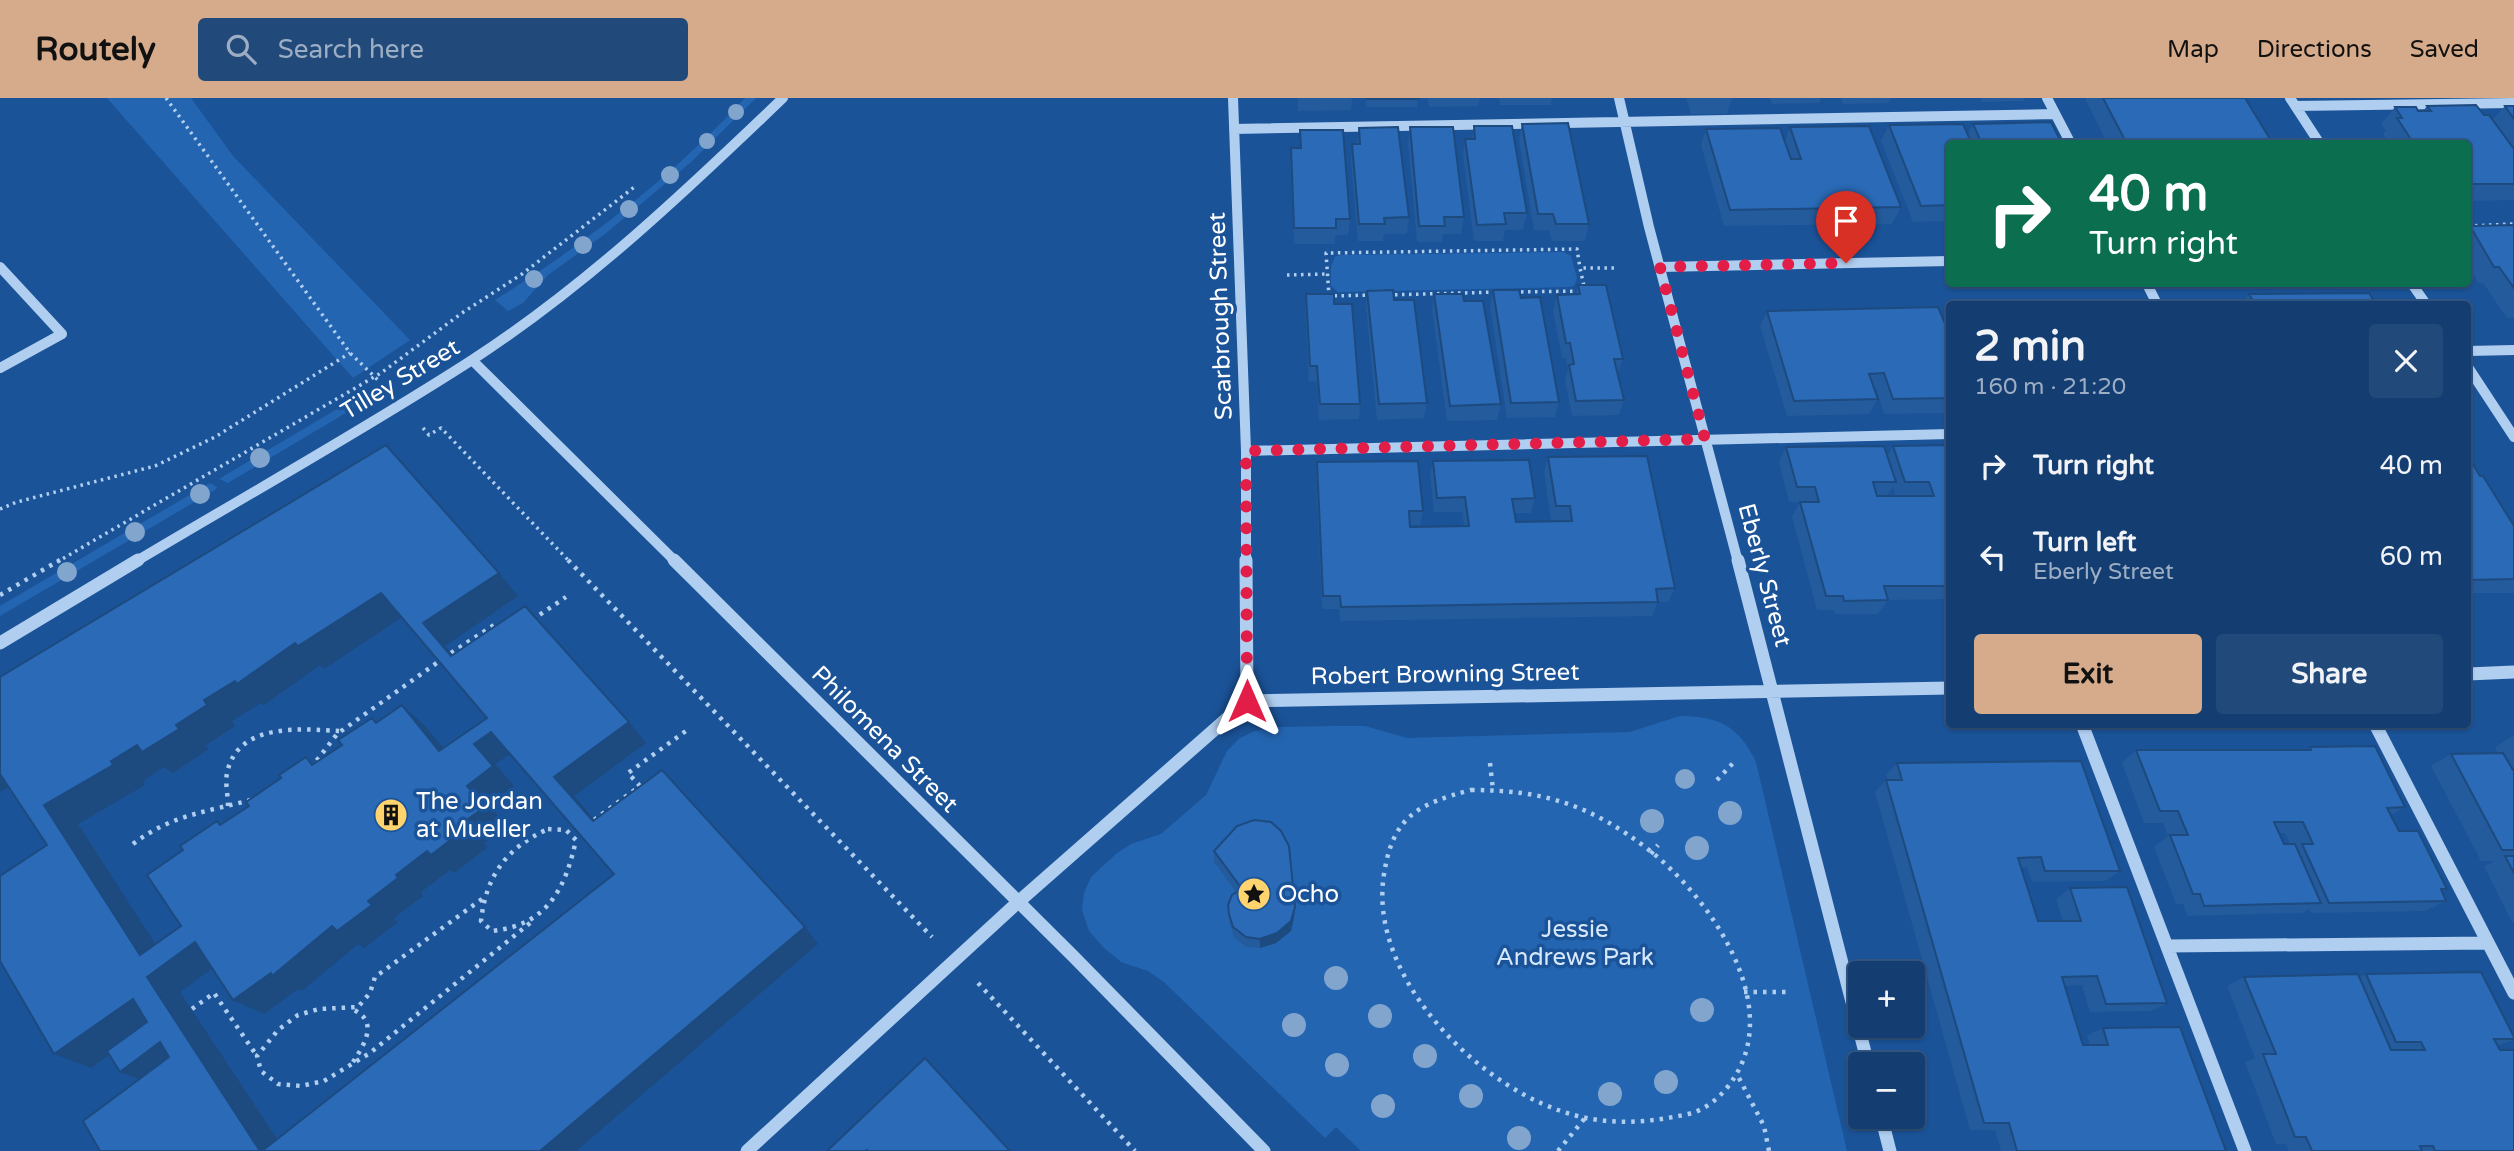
<!DOCTYPE html>
<html lang="en">
<head>
<meta charset="utf-8">
<style>
  :root { --surface:#143e72; --page:#21497a; --text:#f1f3f6; --muted:#9daec4; --line:#335784; --accent:#d6ab8b }
  body { margin:0; font-family:"Varela Round",sans-serif; background:var(--page); color:var(--text); height:100vh; display:flex; flex-direction:column; font-size:26px; white-space:nowrap }
  * { box-sizing:border-box; margin:0 }
  p { font-size:23px; color:var(--muted) }
  .icon { flex:none; width:38px; height:38px; fill:none; stroke:currentColor; stroke-width:2; stroke-linecap:round; stroke-linejoin:round }
  .map { position:relative; flex:1; overflow:hidden }
  .sheet { position:absolute; left:1946px; top:203px; width:525px; height:427px; display:flex; flex-direction:column; background:var(--surface); border-radius:7px; box-shadow:0 2px 5px #0004,0 0 0 2px var(--line) }
  .sheet>* { flex:none }
  .top-card { position:absolute; left:1946px; top:42px; width:525px; height:147px; border-radius:7px; box-shadow:0 2px 5px #0004,0 0 0 2px var(--line); background:#0b6e4f; color:#fff; overflow:hidden }
  .fabs { position:absolute; left:1848px; top:863px; display:grid; gap:14px }
  .fabs a { display:grid; place-items:center; width:77px; height:77px; border-radius:7px; background:var(--surface); box-shadow:0 2px 5px #0004,0 0 0 2px var(--line); font-size:35px }
  .pin { position:absolute; display:grid; place-items:center; width:60px; height:60px; color:#fff; margin:-72px -30px; border-radius:50% 50% 50% 0; rotate:-45deg; box-shadow:0 0 7px #0007 }
  .pin .icon { rotate:45deg }
  .me { position:absolute; width:77px; margin:-38px; rotate:0deg; stroke-linejoin:round; filter:drop-shadow(0 0 5px #0008) }
  .turn { display:flex; align-items:center; gap:24px; height:147px; padding:0 28px; font-size:32px }
  .turn .icon { width:91px; height:91px; stroke-width:2.5 }
  .turn b { display:block; font-size:49px; line-height:60px }
  .round { display:grid; place-items:center; flex:none; width:74px; height:74px; border-radius:7px; background:var(--page) }
  .overview { display:flex; align-items:center; justify-content:space-between; height:119px; padding:0 28px }
  h1 { font-size:42px; font-weight:700; line-height:52px }
  .primary-button { display:flex; gap:14px; margin-top:auto; padding:14px 28px }
  .primary-button a { flex:1; height:80px; border-radius:7px; background:var(--accent); color:#111; font-size:28px; font-weight:700; line-height:80px; text-align:center }
  .primary-button a+a { background:var(--page); color:var(--text) }
  ul { padding:0; list-style:none }
  li { display:flex; align-items:center; gap:21px; height:91px; padding:0 28px }
  li div { flex:1 }
  li b { display:block; font-size:26px }
  li em { font-style:normal }
  header { display:flex; align-items:center; gap:42px; box-sizing:border-box; height:98px; padding:0 35px; background:var(--accent); color:#111 }
  header strong { font-size:33px }
  nav { display:flex; gap:38px; margin-inline-start:auto; font-size:24px }
  .search { width:490px; height:63px; background:var(--page); display:flex; align-items:center; gap:18px; box-sizing:border-box; padding:0 24px; border-radius:7px; color:var(--muted); font-size:26px }
  .map>svg:first-child { display:block }
  .green { fill:#2465b1 }
  .lines { fill:none; stroke-linecap:round; stroke-linejoin:round }
  .path-far1 { stroke:#b0cef0; stroke-width:3.5; stroke-dasharray:2.5 4.5; stroke-linecap:butt }
  .path { stroke:#b0cef0; stroke-width:4.5; stroke-dasharray:3.5 6; stroke-linecap:butt }
  .minor-far1 { stroke:#b0cef0; stroke-width:10 }
  .minor { stroke:#b0cef0; stroke-width:13 }
  .tree { fill:#82a5ce }
  .wall { fill:#245b9d; fill-rule:evenodd }
  .shaded-wall { fill:#1d4a7f }
  .building { fill:#2a6ab6; stroke:#1d4a7f; stroke-width:2; fill-rule:evenodd }
  .route { stroke:#e11d48; stroke-width:12; stroke-dasharray:0 21.6 }
  .labels { text-anchor:middle; stroke-width:7; stroke-linejoin:round; paint-order:stroke }
  .street-label { font-size:24px; fill:#fff; stroke:#1b5398 }
  .poi-label { font-size:24px; fill:#fff; stroke:#1b5398; text-anchor:start }
  .park-label { font-size:24px; fill:#d7e8fb; stroke:#1b5398 }
</style>
</head>
<body>
<header>
<strong>Routely</strong>
<div class="search"><svg class="icon" aria-label="search" viewBox="0 0 24 24"><circle cx="10" cy="10" r="6"/><path d="M15 15l6 6"/></svg>Search here</div>
<nav><a>Map</a><a>Directions</a><a>Saved</a></nav>
</header>
<div class="map">
<svg width="2514" height="1053" viewBox="0 0 2514 1053">
  <rect width="100%" height="100%" fill="#1b5398"/>
  <path class="green" d="M107 0H191L233 58 410 242 353 280Z
    M745 0H756L690 65 605 136 548 177 523 205 508 213 495 202C586 145 672 79 745 0Z
    M1563 154 1571 158 1577 180 1574 188 1569 189 1338 194 1331 188V169L1335 159 1341 157Z
    M372 295 376 297 228 385 219 381 361 297Z
    M210 385 217 389 215 392 0 518V508Z
    M1680 618C1718 618 1739 628 1756 664L1847 1053H1361L1336 1029 1325 1040 1165 885 1148 873 1121 864 1103 849 1089 833 1082 812 1084 795 1091 779 1116 756 1131 746 1161 736 1206 697 1227 653 1240 640 1255 633 1277 629 1336 628H1365L1407 640 1630 634Z"/>
  <g class="lines">
    <path class="path-far1" d="M166 0 350 255 379 283
      M2468 128 2514 126
      M1287 177 1327 176
      M1514 194 1585 193 1580 170H1618
      M1372 197 1329 198 1326 155 1577 151 1580 170
      M1388 197 1498 194
      M423 330 429 337 441 330 570 464
      M0 411 17 404 155 368 215 339 350 255
      M57 464 381 275 462 215 522 176 637 87"/>
    <path class="path" d="M568 462 932 839
      M0 497 60 462
      M532 522 566 499
      M451 555 494 527 497 530
      M1490 665 1493 692
      M311 670 337 636 441 562
      M1717 682 1736 662
      M1471 692C1544 692 1591 707 1649 752 1709 799 1783 904 1734 980 1724 996 1707 1012 1688 1016 1643 1026 1602 1028 1558 1012 1470 981 1368 875 1384 776 1393 718 1418 706 1471 692Z
      M228 708C228 697 225 685 227 675 238 624 300 631 340 633
      M594 722 640 688 628 675 690 630
      M548 731 566 732 576 742C565 792 547 827 492 833L481 823C486 778 506 750 548 731Z
      M133 746C172 716 208 714 254 701
      M1651 756 1658 747
      M482 801 375 879 370 895 358 909 319 911 298 917 278 932 257 958 261 973 278 986 301 988 324 983 370 955 530 825
      M978 885 1135 1053
      M1744 894H1790
      M192 911 214 895 257 958
      M353 964C364 947 379 924 354 912
      M1739 980 1764 1028 1769 1053
      M1558 1053 1585 1020"/>
    <path class="minor-far1" d="M1233 0 1246 353V464
      M1619 0 1649 129 1738 464
      M2047 0 2071 46
      M2290 0 2320 46
      M2295 8 2514 5
      M1234 31 2055 16
      M0 169 62 236 0 270
      M1660 169 1950 163
      M2147 186 2157 206
      M2412 186 2426 206
      M2468 253 2514 252
      M472 262 676 464
      M2468 269 2514 339
      M1246 353 1950 336
      M135 464C247 397 362 333 472 262 586 188 685 94 783 0"/>
    <path class="minor" d="M674 462 1074 859 1264 1053
      M1246 462 1247 603
      M1738 462 1868 966
      M0 545 138 462
      M2468 576 2514 574
      M2082 626 2245 1053
      M2375 626 2514 895
      M2167 848 2488 845
      M1881 1018 1890 1053
      M747 1053 1017 805 1247 603 1950 590"/>
  </g>
  <g class="tree">
    <circle cx="736" cy="14" r="8"/>
    <circle cx="707" cy="43" r="8"/>
    <circle cx="670" cy="77" r="9"/>
    <circle cx="629" cy="111" r="9"/>
    <circle cx="583" cy="147" r="9"/>
    <circle cx="534" cy="181" r="9"/>
    <circle cx="260" cy="360" r="10"/>
    <circle cx="200" cy="396" r="10"/>
    <circle cx="135" cy="434" r="10"/>
    <circle cx="67" cy="474" r="10"/>
    <circle cx="1685" cy="681" r="10"/>
    <circle cx="1730" cy="715" r="12"/>
    <circle cx="1652" cy="723" r="12"/>
    <circle cx="1697" cy="750" r="12"/>
    <circle cx="1336" cy="880" r="12"/>
    <circle cx="1702" cy="912" r="12"/>
    <circle cx="1380" cy="918" r="12"/>
    <circle cx="1294" cy="927" r="12"/>
    <circle cx="1425" cy="958" r="12"/>
    <circle cx="1337" cy="967" r="12"/>
    <circle cx="1666" cy="984" r="12"/>
    <circle cx="1610" cy="996" r="12"/>
    <circle cx="1471" cy="998" r="12"/>
    <circle cx="1383" cy="1008" r="12"/>
    <circle cx="1519" cy="1040" r="12"/>
  </g>
  <path class="wall" d="M1298 0H1352L1351 12 1298 13Z
    M1366 0H1418L1417 9H1366Z
    M1427 0H1480L1478 8 1429 9Z
    M1499 0H1552L1551 7H1500Z
    M1686 0H1732L1727 16H1691Z
    M1770 0H1821L1819 5 1772 6Z
    M1841 0H1891L1888 5 1843 6Z
    M1981 0H2025L2023 3 1982 4Z
    M2086 0H2245L2273 46H2108L2085 1Z
    M2427 8 2484 17 2492 22 2505 8H2514V102L2468 103V46H2389L2383 36 2386 33 2381 26 2395 9 2423 13Z
    M1522 26 1589 126 1585 143H1552L1549 132H1534L1519 42Z
    M1973 26 2062 46H1950V123L1913 124 1881 43 1889 27 1968 36Z
    M1474 28 1527 115 1523 132H1505L1503 143H1474L1463 57 1465 41H1472Z
    M1410 29 1464 119 1461 136H1443L1442 144H1417L1408 46Z
    M1790 29 1901 109 1892 126 1724 128 1701 47 1706 31 1785 43Z
    M1359 30 1409 119 1407 136H1384L1383 143H1358L1351 63 1352 46H1357Z
    M1300 32 1350 121 1348 137H1335V146H1294L1290 66 1291 50H1300Z
    M2514 127V222L2513 220H2507L2483 185H2478L2468 167V130L2470 128Z
    M1578 187 1623 261 1618 275 1624 302 1619 317 1572 318 1565 282 1568 271 1566 260H1562L1553 213 1557 197 1576 196Z
    M1493 192 1521 200 1559 304 1555 319 1507 320 1490 208Z
    M1367 193 1427 305 1424 320 1377 322 1366 209Z
    M1306 196 1334 206 1360 306 1359 321 1319 322 1317 283 1309 284 1305 212Z
    M1434 196 1464 203 1501 306 1497 322 1447 323 1432 212Z
    M2249 196 2376 206H2206L2209 203H2244Z
    M1767 213 1950 237V315L1884 316 1876 290H1874L1878 301 1869 316 1787 318 1760 228Z
    M1950 347V501L1888 502 1878 516H1835L1834 512H1817L1792 419 1800 404H1807H1789L1779 364 1786 349 1887 358 1893 348ZM1893 389 1896 398H1887Z
    M2468 358 2514 428V495H2468Z
    M1548 359 1675 490 1668 504H1658L1652 518 1340 523 1339 511H1322L1316 379 1317 364 1423 413 1420 427H1410V429L1464 428 1462 414H1434L1430 377 1433 363 1535 400 1531 415H1514L1516 424H1565V422L1551 423 1544 374Z
    M2514 637V824H2512L2484 768 2495 763H2481L2431 668 2451 656 2498 655 2495 649Z
    M2310 649 2405 709 2391 717 2399 733 2447 791 2442 794 2446 803 2425 813 2311 815 2309 811 2302 815 2187 818 2183 806H2176L2154 749 2168 738 2163 725H2144L2122 665 2136 652H2306ZM2279 735H2285L2290 746H2284Z
    M1897 665 2120 773 2105 783 2032 784 2027 769 2021 770 2038 823H2063L2056 801 2070 790 2167 905 2151 913 2090 914 2082 887 2065 888 2083 947H2090L2087 938 2103 930 2226 1053H2001L1995 1032H1970L1875 694 1886 682H1888L1886 677Z
    M1214 753 1295 809 1294 819 1291 833 1276 845 1260 850 1246 849 1234 839 1230 826 1228 807 1236 794 1214 764Z
    M2366 876 2514 942 2497 948 2514 1053H2289L2286 1046H2276L2245 964 2255 960 2227 888 2244 879H2359Z"/>
  <path class="shaded-wall" d="M499 475 518 498 445 548 473 580 451 558 423 525Z
    M381 495 404 518 324 571 320 567 264 607 261 605 232 623 235 628 205 648 209 651 173 675 164 669 143 683 145 687 78 726 167 864 195 844 227 860 180 894 285 1053H260L147 879 140 857 44 707 137 647 176 627 204 602 295 545Z
    M402 607 425 628 462 673 439 653Z
    M629 624 646 645 574 698 612 742 593 723 554 679Z
    M491 634 512 655 495 666 514 688 489 707 507 728 484 745 488 749 454 775 450 772 421 794 423 798 394 820 398 824 364 850 358 846 302 893 298 891 264 916 233 902 368 803 396 777 461 726 474 646Z
    M0 665 24 679 0 694Z
    M1295 809 1294 819 1291 833 1276 845 1260 850V841Z
    M805 829 818 846 576 1053H540Z
    M133 901 167 915 91 970 54 956Z
    M160 944 193 958 155 987 120 974Z"/>
  <path class="building" d="M1367 0H1418V1H1367Z
    M2103 0H2245L2273 46H2127Z
    M2476 7 2484 17H2489L2514 51V86H2468V46H2414L2397 20H2402L2395 9H2416L2418 13H2431L2427 8Z
    M2505 8H2514V21Z
    M2051 24 2062 46H1982L1973 26Z
    M1568 25 1589 126H1556L1553 116H1538L1522 26Z
    M1963 26 1972 46H1950V107L1921 108 1889 27Z
    M1474 28H1512L1527 115H1504L1506 126 1477 127 1465 41H1475Z
    M1869 28 1901 109 1730 112 1706 31 1780 30 1791 61H1801L1790 29Z
    M1398 29 1409 119 1384 120 1385 126H1359L1352 46H1360L1359 30Z
    M1410 29H1453L1464 119H1444L1445 128H1419Z
    M1300 32H1343L1350 121H1336V130H1294L1291 50H1301Z
    M2514 127V190L2499 169H2494L2470 128Z
    M1578 187H1606L1623 261H1614L1624 302 1576 303 1569 267 1574 266 1570 245H1566L1557 197 1580 196Z
    M1393 192 1394 202H1414L1427 305 1379 306 1367 193Z
    M1493 192H1519L1521 200 1540 199 1559 304 1511 305Z
    M2369 195 2376 206H2211L2209 203H2253L2249 196Z
    M1306 196H1334V206H1352L1360 306H1320L1317 268H1310Z
    M1434 196H1463L1464 203H1483L1501 306 1450 308Z
    M2145 203 2147 206H1980Z
    M1938 209 1950 237V300L1893 301 1884 275 1869 276 1878 301 1794 303 1767 213Z
    M386 347 499 475 423 525 451 558 525 508 629 624 554 679 593 723 662 672 805 829 540 1053H262L614 776 491 634 474 646 493 668 467 688 485 709 461 726 465 731 431 757 427 753 396 777 398 780 368 803 372 807 337 833 332 828 272 878 271 875 233 902 195 844 147 879 260 1053H100L83 1023 169 959 160 944 120 974 107 953 147 924 133 901 54 956 0 863V778L47 747 0 676V579ZM381 495 487 620 439 653 402 607 376 625 372 620 338 642 342 647 312 667 306 659 279 677 281 680 246 704 249 708 220 727 217 723 180 748 183 752 147 777 181 828 140 857 44 707 113 667 111 663 137 647 142 654 179 631 176 627 207 607 204 602 235 583 237 586 295 545 298 548Z
    M1950 347V488H1884L1888 502 1844 503 1843 498H1826L1800 404H1819L1815 389H1797L1786 349 1884 348 1896 384H1873L1877 398H1934L1929 384H1905L1893 348Z
    M1647 358 1675 490 1656 491 1658 504 1341 509 1340 498H1323L1317 364 1418 363 1423 413H1409L1410 429 1469 428 1465 399 1437 400 1433 363 1529 362 1535 400 1512 401 1516 424 1572 423 1570 408H1556L1548 359Z
    M2468 358 2480 378H2483L2514 428V481L2468 482Z
    M2375 648 2405 709 2387 710 2399 733H2418L2447 791H2441L2446 803 2329 805 2302 746H2313L2303 724H2274L2284 746H2295L2321 805 2204 808 2200 796H2193L2170 737H2188L2178 713H2160L2136 652H2311L2310 649Z
    M2503 655 2513 672H2514V752H2502L2451 656Z
    M2081 663 2120 773H2045L2041 759 2018 760 2038 823H2081L2070 790 2127 789 2167 905 2106 906 2097 878 2062 879 2083 947H2108L2103 930 2180 929 2226 1053H2017L2009 1025H1984L1886 682H1902L1897 665Z
    M1254 722 1271 724 1281 733 1289 748 1295 809 1291 823 1277 835 1260 841 1246 839 1233 829 1229 816 1228 807 1232 797 1242 791 1214 753 1237 728Z
    M2505 758H2514V775Z
    M2481 874 2514 939V941H2494L2500 952H2514V1053H2435L2433 1048H2420L2422 1053H2312L2306 1039H2295L2263 956H2276L2244 879 2358 876 2391 952H2425L2421 944H2396L2366 876Z
    M925 960 1010 1053H868L867 1052 865 1053H827Z"/>
  <g class="lines">
    <path class="route" d="M1247 603 1246 353 1705 341 1660 169 1846 165"/>
  </g>
  <defs>
    <symbol id="building-disc" viewBox="-11 -11 22 22"><circle r="9.5" fill="#ffd46f" stroke="#1b5398"/><path d="M-4-6H4V6H1V3H-1V6H-4ZM-2.5-4.3h1.7v1.8h-1.7ZM.8-4.3h1.7v1.8H.8ZM-2.5-1h1.7V.8h-1.7ZM.8-1h1.7V.8H.8Z" fill="#111"/></symbol>
    <symbol id="sight-disc" viewBox="-11 -11 22 22"><circle r="9.5" fill="#ffd46f" stroke="#1b5398"/><path d="M0-6L1.8-2.2L6-1.7L2.9 1.2L3.7 5.4L0 3.3L-3.7 5.4L-2.9 1.2L-6-1.7L-1.8-2.2Z" fill="#111"/></symbol>
  </defs>
  <g fill-rule="evenodd">
    <use href="#building-disc" x="372" y="698" width="38" height="38"/>
    <use href="#sight-disc" x="1235" y="777" width="38" height="38"/>
  </g>
  <g class="labels">
    <g class="street-label">
      <text transform="translate(1220 218) rotate(-92)" y="8">Scarbrough Street</text>
      <text transform="translate(400 281) rotate(-31)" y="8">Tilley Street</text>
      <text transform="translate(1765 477) rotate(75)" y="8">Eberly Street</text>
      <text transform="translate(1445 576) rotate(-1)" y="8">Robert Browning Street</text>
      <text transform="translate(885 641) rotate(45)" y="8">Philomena Street</text>
    </g>
    <g class="poi-label">
      <text x="416" y="711">The Jordan<tspan x="416" dy="28">at Mueller</tspan></text>
      <text x="1278" y="804">Ocho</text>
    </g>
    <g class="park-label">
      <text x="1575" y="839">Jessie<tspan x="1575" dy="28">Andrews Park</tspan></text>
    </g>
  </g>
</svg>
<div class="fabs">
<a>+</a>
<a>−</a>
</div>
<div class="pin" style="left:1846px;top:165px;background:#d93025"><svg class="icon" aria-label="arrive" viewBox="0 0 24 24"><path d="M6 21V4h12l-3 4 3 4H6"/></svg></div>
<svg class="me" style="left:1247px;top:603px" viewBox="-20 -20 40 40"><path d="M0-17L14 15 0 8-14 15z" fill="#e11d48" stroke="#fff" stroke-width="4"/></svg>
<div class="top-card">
<div class="turn"><svg class="icon" aria-label="right" viewBox="0 0 24 24"><path d="M7 20v-9h11M14 6l5 5-5 5"/></svg><div><b>40 m</b>Turn right</div></div>
</div>
<section class="sheet">
<div class="overview"><div><h1>2 min</h1><p>160 m · 21:20</p></div><a class="round"><svg class="icon" aria-label="close" viewBox="0 0 24 24"><path d="M6 6l12 12M18 6L6 18"/></svg></a></div>
<ul>
<li><svg class="icon" aria-label="right" viewBox="0 0 24 24"><path d="M7 20v-9h11M14 6l5 5-5 5"/></svg><div><b>Turn right</b></div><em>40 m</em></li>
<li><svg class="icon" aria-label="left" viewBox="0 0 24 24"><path d="M17 20v-9H6M10 6l-5 5 5 5"/></svg><div><b>Turn left</b><p>Eberly Street</p></div><em>60 m</em></li>
</ul>
<div class="primary-button"><a>Exit</a><a>Share</a></div>
</section>
</div>
</body>
</html>
